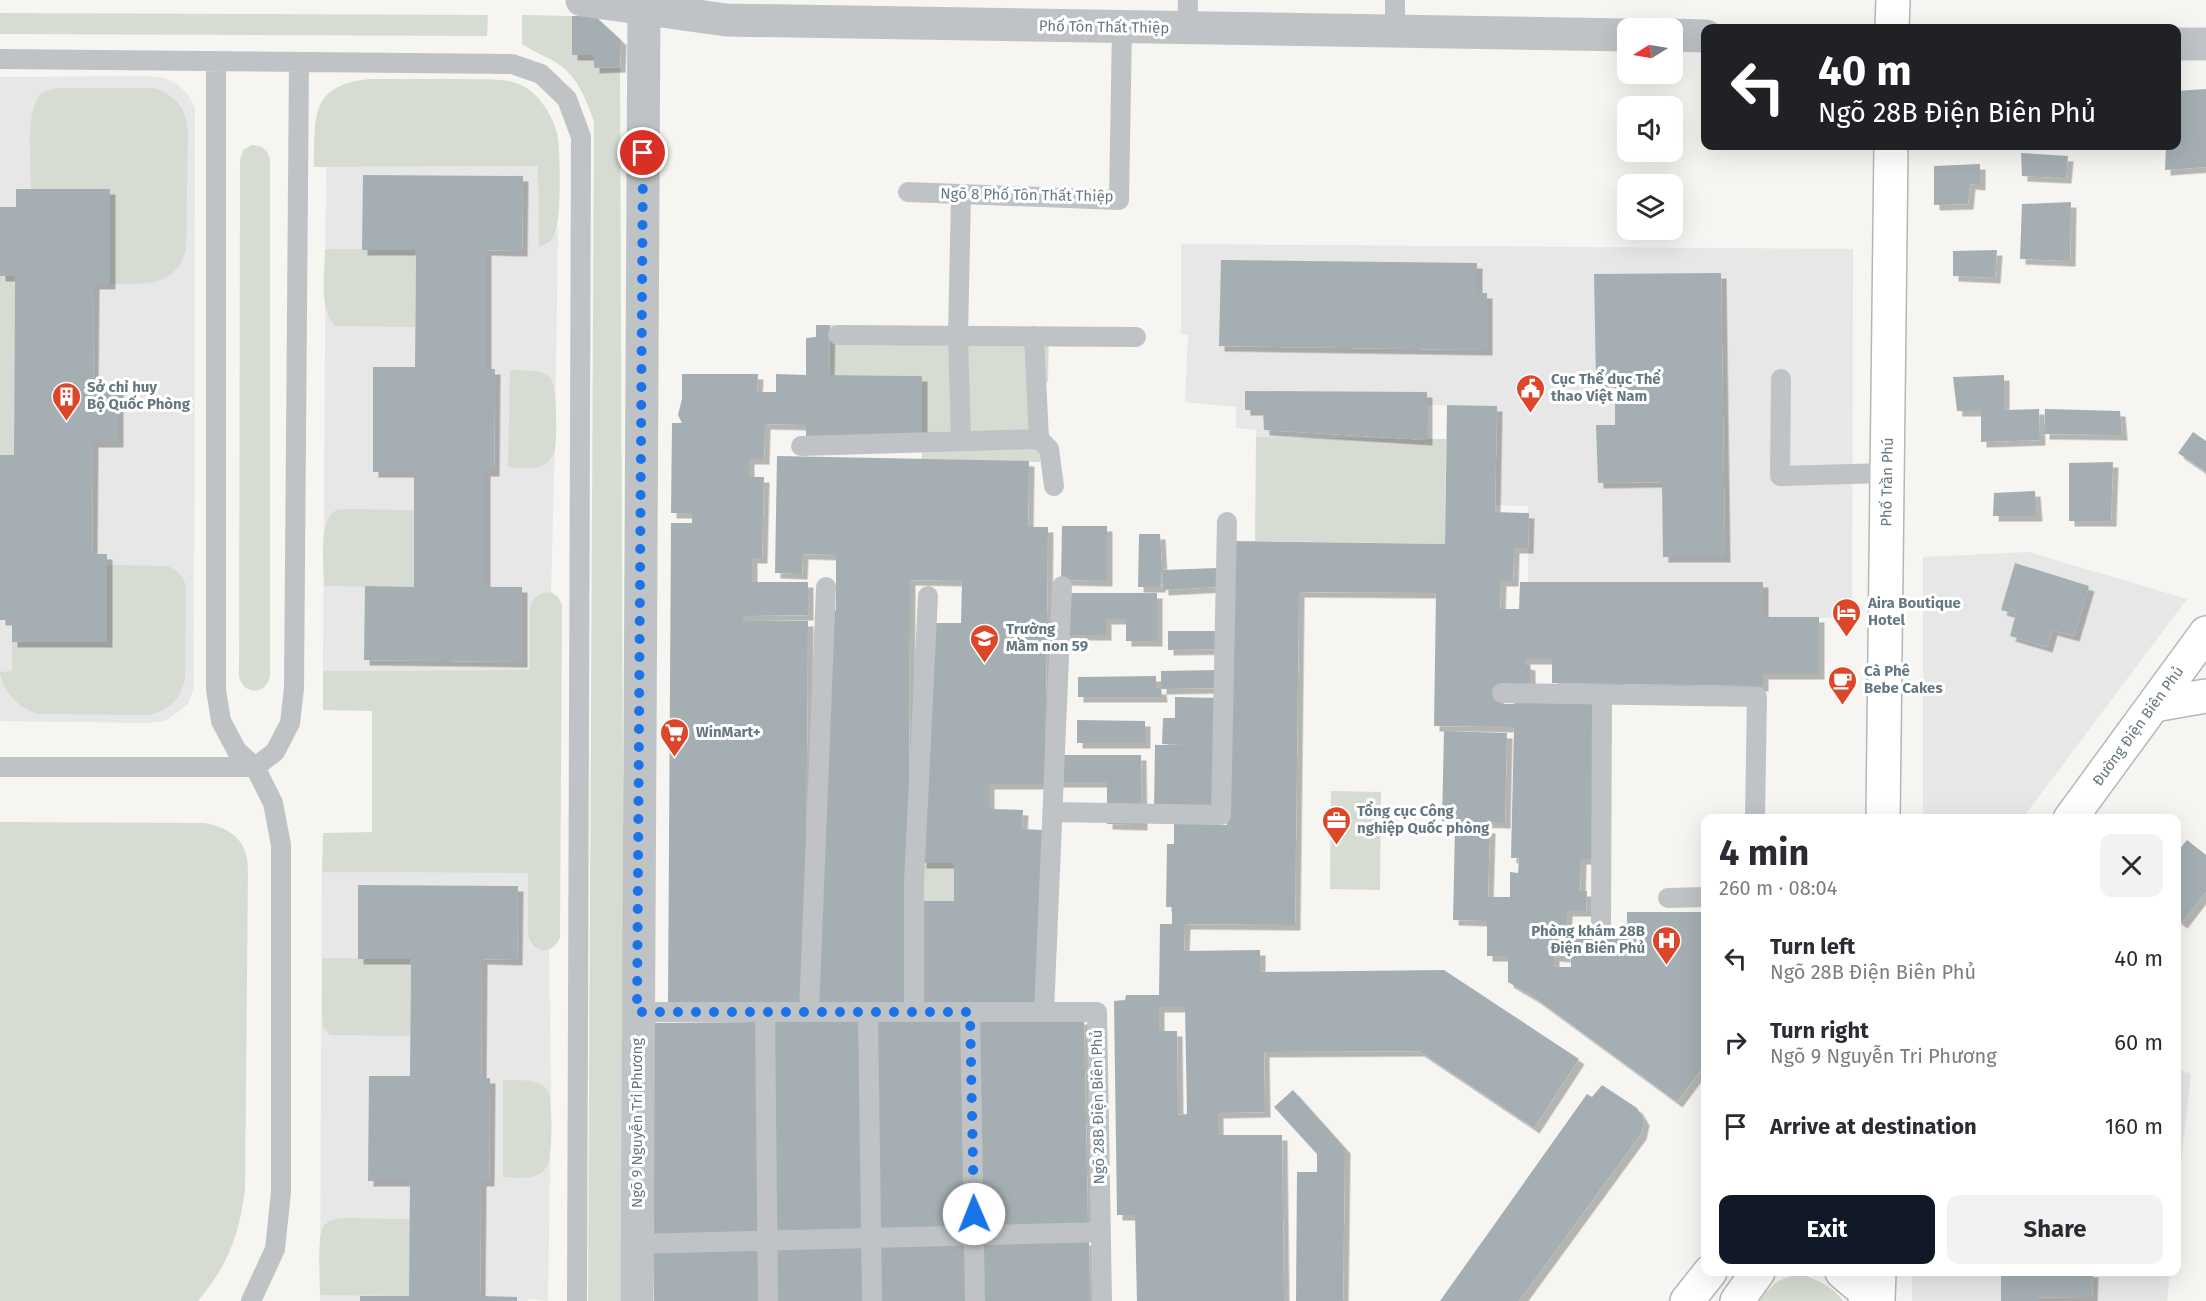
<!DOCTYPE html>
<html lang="en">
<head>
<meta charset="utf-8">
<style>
  :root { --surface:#fff; --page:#f2f2f3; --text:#2b2b33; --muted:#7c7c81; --accent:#111827 }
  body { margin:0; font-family:"Fira Sans",sans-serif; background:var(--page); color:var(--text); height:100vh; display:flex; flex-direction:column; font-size:22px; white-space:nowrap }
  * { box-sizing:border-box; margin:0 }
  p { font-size:20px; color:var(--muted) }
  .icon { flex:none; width:33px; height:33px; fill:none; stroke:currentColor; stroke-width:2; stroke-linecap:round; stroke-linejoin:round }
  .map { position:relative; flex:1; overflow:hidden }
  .details { position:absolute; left:1701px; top:814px; width:480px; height:462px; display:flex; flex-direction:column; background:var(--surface); border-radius:12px; box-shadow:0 6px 24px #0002 }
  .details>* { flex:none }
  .banner { position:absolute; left:1701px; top:24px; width:480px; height:126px; border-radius:12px; box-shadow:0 6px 24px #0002; background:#202124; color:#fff; overflow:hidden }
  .needle { width:39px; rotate:259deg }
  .buttons { position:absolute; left:1617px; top:18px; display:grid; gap:12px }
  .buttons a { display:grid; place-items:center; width:66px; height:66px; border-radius:12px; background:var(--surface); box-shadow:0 6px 24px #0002; font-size:30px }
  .pin { position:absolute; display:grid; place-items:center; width:51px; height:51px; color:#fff; margin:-26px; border:3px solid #fff; border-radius:50%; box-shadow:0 2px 6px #0007 }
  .me { position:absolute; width:66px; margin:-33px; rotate:359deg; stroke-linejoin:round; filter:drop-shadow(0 0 4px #0008) }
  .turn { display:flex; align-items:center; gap:21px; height:126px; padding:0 18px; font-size:27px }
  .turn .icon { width:78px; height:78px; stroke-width:2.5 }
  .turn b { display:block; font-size:42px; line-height:51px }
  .round { display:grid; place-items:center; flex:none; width:63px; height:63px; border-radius:12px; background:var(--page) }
  .overview { display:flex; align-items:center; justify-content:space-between; height:102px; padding:0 18px }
  h1 { font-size:36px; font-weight:700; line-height:45px }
  .action { display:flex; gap:12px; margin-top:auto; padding:12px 18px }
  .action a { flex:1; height:69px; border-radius:12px; background:var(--accent); color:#fff; font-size:24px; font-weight:700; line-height:69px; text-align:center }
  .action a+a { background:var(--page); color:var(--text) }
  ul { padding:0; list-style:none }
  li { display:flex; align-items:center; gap:18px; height:84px; padding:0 18px }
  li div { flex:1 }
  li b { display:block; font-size:22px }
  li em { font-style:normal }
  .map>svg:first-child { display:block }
  .built { fill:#e6e7e6 }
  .green { fill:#d7dcd3 }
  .building { fill:#a5afb3; fill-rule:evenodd; filter:url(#shadow) }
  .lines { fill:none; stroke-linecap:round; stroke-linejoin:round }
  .secondary-casing { stroke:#b1b7bb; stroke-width:36 }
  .primary-casing { stroke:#b2b7ba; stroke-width:36 }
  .lane { stroke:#bfc3c6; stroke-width:20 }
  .street { stroke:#bfc3c6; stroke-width:33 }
  .secondary { stroke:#fff; stroke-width:33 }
  .primary { stroke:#fff; stroke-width:33 }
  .route { stroke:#1a73e8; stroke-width:10; stroke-dasharray:0 18 }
  .labels { text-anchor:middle; stroke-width:6; stroke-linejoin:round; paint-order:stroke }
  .street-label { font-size:15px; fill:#657882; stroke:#fff }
  .poi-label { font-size:15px; font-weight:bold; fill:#657882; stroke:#fff; text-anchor:start }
</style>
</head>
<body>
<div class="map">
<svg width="2206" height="1301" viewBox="0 0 2206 1301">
  <defs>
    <filter id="shadow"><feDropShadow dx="5.5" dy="5.5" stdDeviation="0" flood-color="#0004"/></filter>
  </defs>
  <rect width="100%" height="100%" fill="#f6f5f2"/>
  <path class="built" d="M147 76 164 78 175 83 187 93 195 108 194 688 188 704 165 721 147 723 0 721V77Z
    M539 166 546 245 555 234 558 225 555 440 551 592 540 593 530 607 531 670 323 671 326 167Z
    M1181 244 1853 249 1852 618 1763 617V582H1528V506L1495 505 1497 406 1428 405 1427 440 1256 437V430L1236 428V407L1185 402 1188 335 1181 334Z
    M2029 552 2187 599 2022 819H1923V557Z
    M322 872 528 873V936L530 943 538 950H549L551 1099 548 1301 528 1299V1301H320Z
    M2177 1068 2191 1074 2177 1198 2176 1068Z
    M1912 1272H2170L2167 1301H1912Z"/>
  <path class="green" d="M0 13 488 15 487 36 0 34Z
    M522 15 572 16 573 55H594L595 68 620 67 625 1301H588L594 122C586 98 576 73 552 60 542 55 532 51 522 44Z
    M369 79C399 79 429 79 460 79 479 80 501 77 519 84 538 92 552 114 557 133 561 149 561 219 555 233 552 241 547 245 539 246L538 166 314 167C315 118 309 85 369 79Z
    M58 88H154C176 97 185 105 188 130L186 249C176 289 143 283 110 284V190L31 189C31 167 25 111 40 95 45 90 51 90 58 88Z
    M252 145C262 145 268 150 270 160V675C267 695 244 696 239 677L240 160 243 150Z
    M325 249 416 250 415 327 335 326C318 307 325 273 325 249Z
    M0 276H15L14 455H0Z
    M830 325 1049 328 1048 382H1041L1040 462 922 459V376L829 375Z
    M510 370C523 371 542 368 551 379 557 385 557 438 555 449 554 454 550 461 545 464 535 471 520 468 508 467Z
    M1256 437 1446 439 1445 544 1255 541Z
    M345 509 414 510V587L324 586C324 569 318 520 335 511 338 509 342 510 345 509Z
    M107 565 166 566C178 569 182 575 186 586L185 679C180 700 170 709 150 715L37 714C18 707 3 693 0 672L12 671V642H107Z
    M551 592 558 597 562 605 560 938C552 955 534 955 528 936V873L322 872 323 833 372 832V711L323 710V671L530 670V607L533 600 541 593Z
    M1331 791 1381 792 1380 890 1330 889Z
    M0 822 205 823C233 829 248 841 248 871L245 1190C239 1236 228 1265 198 1301H0Z
    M921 863H954V901H921Z
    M322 958 411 959 410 1036 330 1035 323 1027 322 1016Z
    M503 1080C517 1081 538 1077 547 1090 553 1099 552 1147 549 1159 548 1165 545 1171 539 1174 529 1180 514 1177 503 1177Z
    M340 1218 410 1219 409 1296 320 1295C320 1281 317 1237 323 1227 327 1221 333 1220 340 1218Z
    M1801 1274C1817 1280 1833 1286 1843 1301H1759C1772 1284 1779 1278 1801 1274Z"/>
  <path class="building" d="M572 16H595L621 40 620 67 594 68V55H572Z
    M2206 89V167L2165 170 2166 146H2176V91Z
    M2021 153 2068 156 2066 178 2022 176Z
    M1980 164V185L1970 184 1968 204 1934 205V166Z
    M363 175 523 176 522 251 486 250V369H495L494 471H485V587H522V662L364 660 365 586 414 587V472H373V367H415L416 250H362Z
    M16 189H110V284H94L93 383 118 384V442H93L92 554H107V642H12V620H0V455H14L15 276H0V207H16Z
    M2071 202 2070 261 2020 259 2022 204Z
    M1997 250 1995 278 1953 276V251Z
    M1221 260 1477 263V293H1487V350L1219 346Z
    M1721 273 1725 557H1663L1662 482 1598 483 1596 425H1615V382H1596L1594 274Z
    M816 325H830L829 375 922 376V438H806V425L765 424 764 459H749V477H764L762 558H752V582H808V615L743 616V621H808L805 1003H668L671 523H692V513H671L672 423H682L678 415 682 399V374H758L757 392H776V374L806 375V338L816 337Z
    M2004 375V410L2039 409 2040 440 1981 442V411H1957L1953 377Z
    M1245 391 1427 392V440L1264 430 1263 410H1245Z
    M1447 405 1497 406 1495 512 1529 513 1528 548H1514L1513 581H1501L1500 609H1519L1520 582H1763V617H1819V674H1763V686L1552 683V659H1525V664L1530 665V690L1498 696 1499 704H1514V702L1598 704 1596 859H1581L1580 891H1587L1586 911H1567L1566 957 1554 956V967H1571L1570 933H1627V912H1706V1063L1677 1102 1535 998 1508 982V956H1487V921L1453 920 1455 827 1490 828 1488 897H1510V872L1518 873 1519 858H1511L1514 727 1434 726 1436 593 1299 592 1295 925 1185 924 1184 951 1260 950V972L1444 970 1579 1059 1534 1128 1419 1051 1264 1052 1265 1112 1218 1113V1135H1282L1284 1301H1137L1135 1215H1117L1114 1001 1125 1000 1126 995H1159L1160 924H1172V907H1166L1167 844H1174V823L1227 825 1230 541 1445 544ZM1159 1007H1185L1187 1114 1178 1115 1177 1031H1159Z
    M2045 409 2120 411 2122 435 2044 434Z
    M2193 432 2206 441V472L2178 453Z
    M777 456 1029 461 1028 527H1048L1045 784H989V809L1023 810 1022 829 1044 830 1040 1003H919L921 901H954V863H921L924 623H961L962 581 910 580 908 1003H815L817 611 836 610V555L803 554 802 574 775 573Z
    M2113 462 2111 521H2069V463Z
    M2035 491 2037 516H1993L1994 493Z
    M1062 526H1107V581L1061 580Z
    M1139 534H1160L1162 570 1218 568 1219 587 1163 590 1162 570 1160 587H1138Z
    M2015 563 2089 586 2074 636 2052 630 2047 647 2010 636 2016 614 2001 610Z
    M1060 593H1157V641H1126V619H1106V635H1060Z
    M1168 631H1225V649L1168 650Z
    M1220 670 1221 688 1161 689 1162 697H1078V677L1156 676V689H1161V671Z
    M1175 697 1220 698 1218 810H1154L1155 745H1184L1162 744 1163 718H1175Z
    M1077 720 1145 721V743H1077Z
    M1444 731 1507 733 1505 823 1442 821Z
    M1053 755H1141L1142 825 1107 824V782H1054Z
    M2187 840 2206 855V892L2182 923 2176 919V853Z
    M358 885 518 886 517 960 482 959 481 1078H490L489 1181H481L480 1296 517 1297V1301H360V1296H409L410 1181H368L369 1076H410L411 959H358Z
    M1084 1019 1088 1226 979 1229 976 1021Z
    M965 1020 969 1229 876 1231 874 1022Z
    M864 1021 866 1231 772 1233 769 1022Z
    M759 1022 762 1234 654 1236 653 1023Z
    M1602 1085 1637 1108 1644 1120 1641 1134 1519 1301H1440L1587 1094 1592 1097Z
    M1293 1090 1345 1148 1343 1301H1296L1297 1172H1317V1154L1274 1107Z
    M1089 1240 1090 1301H981L979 1243Z
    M969 1243 970 1301H877V1245Z
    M867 1245V1301H772V1248Z
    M763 1248V1301H654L653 1250Z
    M2001 1272H2093L2092 1298 2037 1297V1301H2001Z"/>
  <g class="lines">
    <defs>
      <path id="secondary" d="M1892 28 1893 0
        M2154 705 2206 696
        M1883 819 1891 146
        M1842 1272 1862 1289 1867 1301
        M1687 1301 1710 1272
        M1737 1301 1758 1272"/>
      <path id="primary" d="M2070 819 2206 633
        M1878 1301 1879 1272"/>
    </defs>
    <use href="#secondary" class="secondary-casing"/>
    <use href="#primary" class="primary-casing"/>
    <path class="lane" d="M1187 28 1188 0
      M1395 31V0
      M0 59 512 64 541 74 567 99 581 137 577 1301
      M216 61V690L221 721 237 751 255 767 273 803 281 845V1192L275 1249 251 1301
      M908 192 1119 200 1122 28
      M961 195 958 336 961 441
      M838 335 1136 337
      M1034 336 1039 439 1049 449 1054 486
      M1781 379 1780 476 1887 473
      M801 446 1039 439
      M1502 693 1757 697 1755 819
      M0 767H255L275 752 290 723 294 688 299 62
      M1053 812 1221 815 1227 522
      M1668 898 1706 897
      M1601 923 1602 695
      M637 1012H1097L1102 1301
      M765 1012 768 1301
      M809 1012 826 587
      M868 1012 872 1301
      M914 1012V882L928 596
      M970 1012 975 1301
      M1044 1012 1062 586
      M637 1244 1101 1232"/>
    <path class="street" d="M582 0 726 20 1628 35
      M1672 35 1706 36
      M2176 44H2206
      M637 1301 644 0"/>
    <use href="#secondary" class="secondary"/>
    <use href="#primary" class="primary"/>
  </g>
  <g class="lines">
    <path class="route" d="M643 153 637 1012H970L974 1214"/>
  </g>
  <defs>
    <symbol id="civic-pin" viewBox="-11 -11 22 30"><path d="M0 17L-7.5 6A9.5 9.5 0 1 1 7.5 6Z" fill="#de462a" stroke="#fff"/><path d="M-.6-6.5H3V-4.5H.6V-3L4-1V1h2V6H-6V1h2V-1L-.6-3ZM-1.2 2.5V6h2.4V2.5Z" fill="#fff"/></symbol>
    <symbol id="building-pin" viewBox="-11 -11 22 30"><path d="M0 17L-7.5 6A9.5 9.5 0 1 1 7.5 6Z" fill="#de462a" stroke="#fff"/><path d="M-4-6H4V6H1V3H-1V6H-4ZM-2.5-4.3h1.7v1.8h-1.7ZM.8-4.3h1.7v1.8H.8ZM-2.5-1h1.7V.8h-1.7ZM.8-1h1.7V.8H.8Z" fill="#fff"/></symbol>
    <symbol id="hotel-pin" viewBox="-11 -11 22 30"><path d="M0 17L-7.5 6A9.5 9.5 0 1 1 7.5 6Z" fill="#de462a" stroke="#fff"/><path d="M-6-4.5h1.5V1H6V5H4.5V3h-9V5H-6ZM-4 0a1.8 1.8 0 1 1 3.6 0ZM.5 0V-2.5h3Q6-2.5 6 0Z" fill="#fff"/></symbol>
    <symbol id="school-pin" viewBox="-11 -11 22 30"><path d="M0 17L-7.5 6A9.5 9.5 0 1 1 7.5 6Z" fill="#de462a" stroke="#fff"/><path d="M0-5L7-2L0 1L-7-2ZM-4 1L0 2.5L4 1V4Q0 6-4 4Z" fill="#fff"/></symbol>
    <symbol id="cafe-pin" viewBox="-11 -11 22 30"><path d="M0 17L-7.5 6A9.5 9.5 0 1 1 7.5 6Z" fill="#de462a" stroke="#fff"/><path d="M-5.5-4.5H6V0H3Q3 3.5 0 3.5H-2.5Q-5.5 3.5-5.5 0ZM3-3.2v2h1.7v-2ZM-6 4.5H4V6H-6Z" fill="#fff"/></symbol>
    <symbol id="supermarket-pin" viewBox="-11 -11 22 30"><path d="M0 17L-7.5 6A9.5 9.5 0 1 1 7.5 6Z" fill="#de462a" stroke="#fff"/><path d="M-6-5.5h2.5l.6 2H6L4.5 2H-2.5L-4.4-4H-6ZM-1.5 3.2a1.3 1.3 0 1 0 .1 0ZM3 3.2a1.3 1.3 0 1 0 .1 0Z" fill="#fff"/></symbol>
    <symbol id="office-pin" viewBox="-11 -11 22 30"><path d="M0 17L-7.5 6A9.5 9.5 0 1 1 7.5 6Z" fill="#de462a" stroke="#fff"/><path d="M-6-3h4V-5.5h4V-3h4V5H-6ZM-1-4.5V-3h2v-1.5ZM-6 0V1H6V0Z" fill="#fff"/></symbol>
    <symbol id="hospital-pin" viewBox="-11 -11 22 30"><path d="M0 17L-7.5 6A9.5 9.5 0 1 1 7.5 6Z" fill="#de462a" stroke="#fff"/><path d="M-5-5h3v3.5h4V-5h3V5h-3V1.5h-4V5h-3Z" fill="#fff"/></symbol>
  </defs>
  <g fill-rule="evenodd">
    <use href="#civic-pin" x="1514" y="372" width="33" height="45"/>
    <use href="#building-pin" x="50" y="380" width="33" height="45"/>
    <use href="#hotel-pin" x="1830" y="596" width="33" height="45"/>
    <use href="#school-pin" x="968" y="622" width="33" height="45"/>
    <use href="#cafe-pin" x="1826" y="664" width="33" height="45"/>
    <use href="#supermarket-pin" x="658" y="716" width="33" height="45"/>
    <use href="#office-pin" x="1320" y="804" width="33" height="45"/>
    <use href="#hospital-pin" x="1650" y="924" width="33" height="45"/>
  </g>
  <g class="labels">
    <g class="street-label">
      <text transform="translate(1104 27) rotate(1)" y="5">Phố Tôn Thất Thiệp</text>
      <text transform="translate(1027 195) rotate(1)" y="5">Ngõ 8 Phố Tôn Thất Thiệp</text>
      <text transform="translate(1887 482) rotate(-89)" y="5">Phố Trần Phú</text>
      <text transform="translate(2138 726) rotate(-54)" y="5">Đường Điện Biên Phủ</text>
      <text transform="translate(1098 1107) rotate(-91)" y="5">Ngõ 28B Điện Biên Phủ</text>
      <text transform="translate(637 1123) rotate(-90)" y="5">Ngõ 9 Nguyễn Tri Phương</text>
    </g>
    <g class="poi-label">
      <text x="1551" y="384">Cục Thể dục Thể<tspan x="1551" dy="17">thao Việt Nam</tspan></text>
      <text x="87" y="392">Sở chỉ huy<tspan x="87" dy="17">Bộ Quốc Phòng</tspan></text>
      <text x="1868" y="608">Aira Boutique<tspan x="1868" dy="17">Hotel</tspan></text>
      <text x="1006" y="634">Trường<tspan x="1006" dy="17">Mầm non 59</tspan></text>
      <text x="1864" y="676">Cà Phê<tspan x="1864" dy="17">Bebe Cakes</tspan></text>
      <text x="696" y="737">WinMart+</text>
      <text x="1357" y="816">Tổng cục Công<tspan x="1357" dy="17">nghiệp Quốc phòng</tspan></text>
      <text x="1645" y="936" text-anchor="end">Phòng khám 28B<tspan x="1645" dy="17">Điện Biên Phủ</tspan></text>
    </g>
  </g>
</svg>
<div class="buttons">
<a><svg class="needle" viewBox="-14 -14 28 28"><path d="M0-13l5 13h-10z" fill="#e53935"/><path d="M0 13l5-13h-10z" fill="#7c7c81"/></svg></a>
<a><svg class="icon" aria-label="sound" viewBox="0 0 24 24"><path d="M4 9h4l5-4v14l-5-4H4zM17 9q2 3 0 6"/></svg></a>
<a><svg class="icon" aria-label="layers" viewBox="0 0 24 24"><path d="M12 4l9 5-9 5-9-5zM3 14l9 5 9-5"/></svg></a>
</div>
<div class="pin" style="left:643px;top:153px;background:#d93025"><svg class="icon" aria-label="arrive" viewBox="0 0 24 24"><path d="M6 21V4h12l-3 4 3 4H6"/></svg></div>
<svg class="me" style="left:974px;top:1214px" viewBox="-20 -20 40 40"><circle r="19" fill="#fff"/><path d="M0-13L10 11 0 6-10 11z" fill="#1a73e8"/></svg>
<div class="banner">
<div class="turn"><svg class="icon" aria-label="left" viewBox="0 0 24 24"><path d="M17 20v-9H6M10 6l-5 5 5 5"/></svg><div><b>40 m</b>Ngõ 28B Điện Biên Phủ</div></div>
</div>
<section class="details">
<div class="overview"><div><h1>4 min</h1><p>260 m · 08:04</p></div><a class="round"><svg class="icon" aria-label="close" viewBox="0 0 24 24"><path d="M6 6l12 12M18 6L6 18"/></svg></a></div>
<ul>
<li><svg class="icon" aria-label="left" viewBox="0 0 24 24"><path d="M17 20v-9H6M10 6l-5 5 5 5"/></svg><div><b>Turn left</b><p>Ngõ 28B Điện Biên Phủ</p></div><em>40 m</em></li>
<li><svg class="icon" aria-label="right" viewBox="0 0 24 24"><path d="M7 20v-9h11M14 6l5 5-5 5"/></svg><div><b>Turn right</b><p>Ngõ 9 Nguyễn Tri Phương</p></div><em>60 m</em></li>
<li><svg class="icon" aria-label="arrive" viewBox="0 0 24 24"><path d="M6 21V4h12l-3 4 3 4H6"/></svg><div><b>Arrive at destination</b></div><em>160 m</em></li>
</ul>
<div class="action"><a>Exit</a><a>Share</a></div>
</section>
</div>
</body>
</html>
